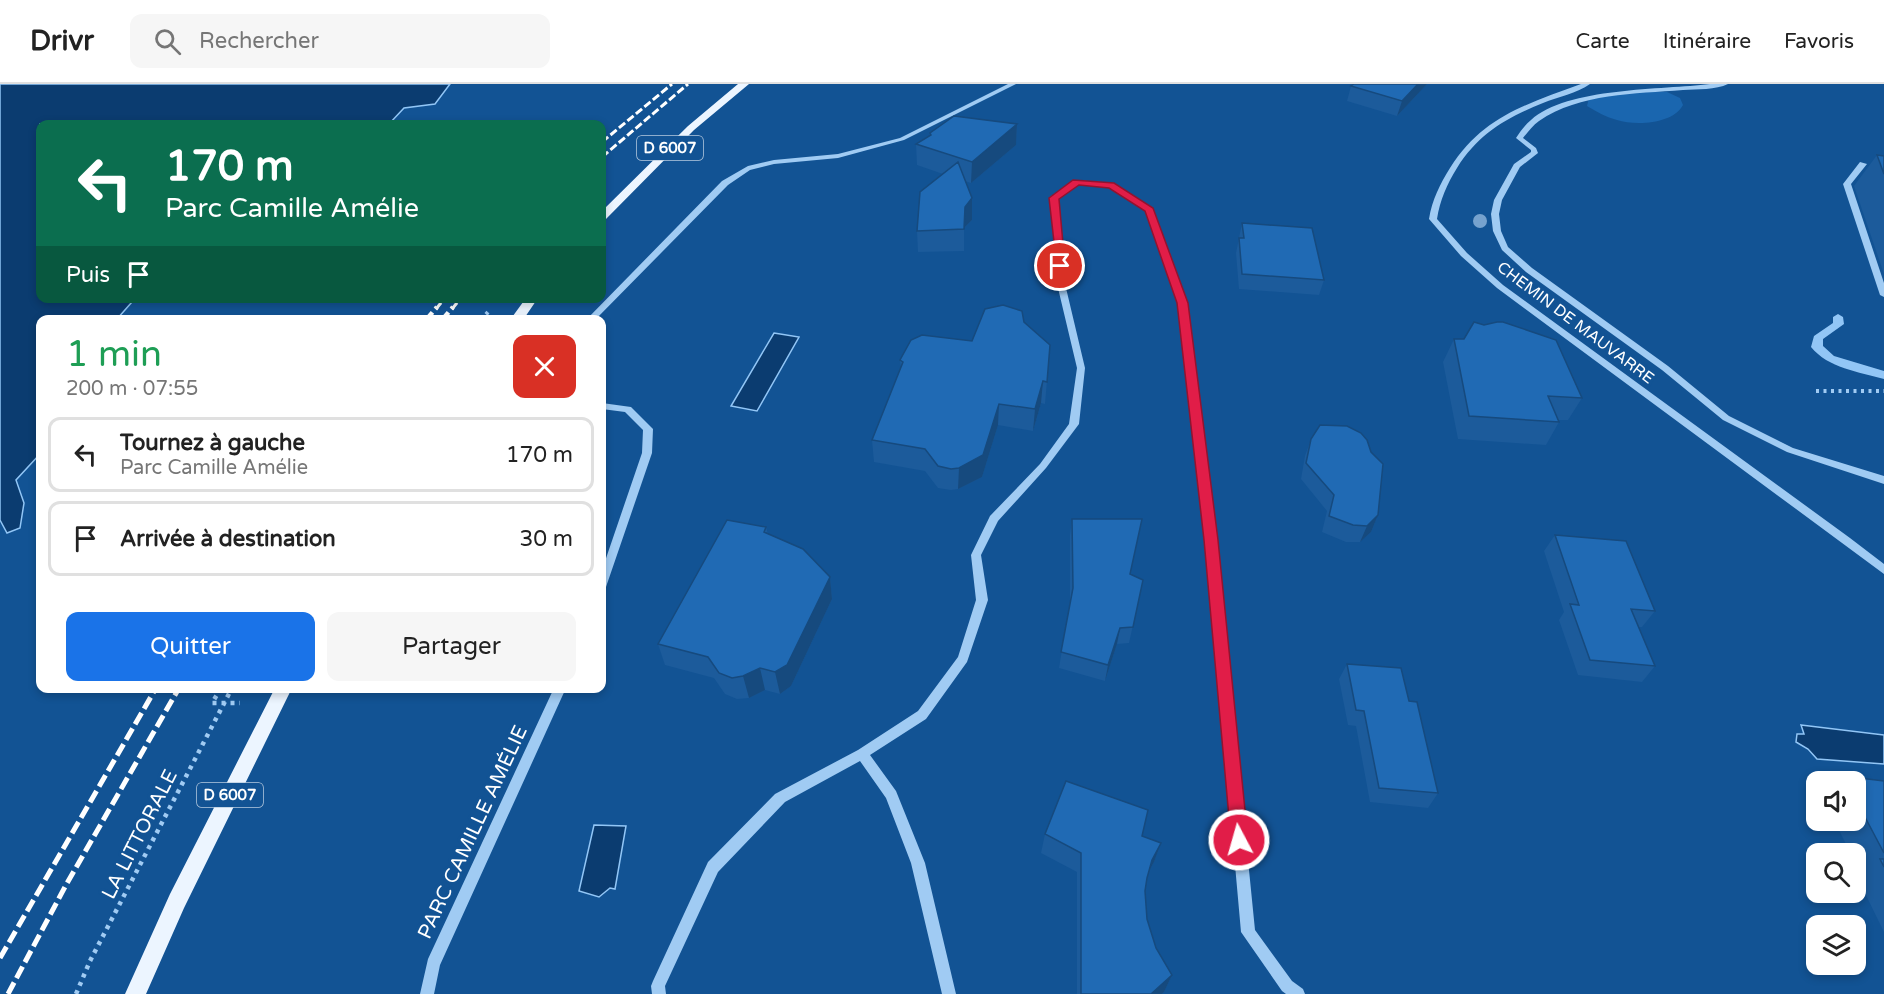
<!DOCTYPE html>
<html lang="fr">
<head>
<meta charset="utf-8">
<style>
  :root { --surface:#fff; --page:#f6f6f6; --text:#222; --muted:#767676; --line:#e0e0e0; --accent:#1a73e8 }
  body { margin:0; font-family:"Varela Round",sans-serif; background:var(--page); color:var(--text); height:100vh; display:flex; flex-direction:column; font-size:22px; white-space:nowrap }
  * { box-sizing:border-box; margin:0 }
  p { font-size:20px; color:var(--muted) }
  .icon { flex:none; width:33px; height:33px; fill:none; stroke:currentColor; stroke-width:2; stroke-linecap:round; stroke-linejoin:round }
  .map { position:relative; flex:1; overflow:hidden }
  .drawer { position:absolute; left:36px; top:231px; width:570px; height:378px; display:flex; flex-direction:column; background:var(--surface); border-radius:12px; box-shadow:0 3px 9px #0003 }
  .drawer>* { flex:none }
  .top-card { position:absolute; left:36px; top:36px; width:570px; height:183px; border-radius:12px; box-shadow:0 3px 9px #0003; background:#0b6e4f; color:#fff; overflow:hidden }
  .fabs { position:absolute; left:1806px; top:687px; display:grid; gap:12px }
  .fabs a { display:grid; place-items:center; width:60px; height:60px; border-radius:12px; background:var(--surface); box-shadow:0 3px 9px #0003; font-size:30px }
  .pin { position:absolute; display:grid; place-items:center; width:51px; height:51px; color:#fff; margin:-26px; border:3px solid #fff; border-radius:50%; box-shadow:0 2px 6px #0007 }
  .me { position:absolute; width:66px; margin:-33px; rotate:354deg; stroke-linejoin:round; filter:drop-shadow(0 0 4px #0008) }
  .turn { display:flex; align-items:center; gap:21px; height:126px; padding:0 30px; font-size:27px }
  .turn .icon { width:78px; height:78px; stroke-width:2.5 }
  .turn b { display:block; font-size:42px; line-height:51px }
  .then { display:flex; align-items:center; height:57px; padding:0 30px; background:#0003; gap:12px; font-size:22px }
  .round { display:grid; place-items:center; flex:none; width:63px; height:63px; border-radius:12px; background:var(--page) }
  .headline { display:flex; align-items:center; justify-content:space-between; height:102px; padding:0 30px }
  h1 { font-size:36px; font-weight:600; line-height:45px; color:#1e9e55 }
  .primary-button { display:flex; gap:12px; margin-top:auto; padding:12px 30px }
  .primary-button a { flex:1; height:69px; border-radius:12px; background:var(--accent); color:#fff; font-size:24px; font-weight:600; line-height:69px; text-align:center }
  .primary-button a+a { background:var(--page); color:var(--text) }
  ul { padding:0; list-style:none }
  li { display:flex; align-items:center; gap:18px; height:75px; margin:0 12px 9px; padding:0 18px; border:3px solid var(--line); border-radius:12px }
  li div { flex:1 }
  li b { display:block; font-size:22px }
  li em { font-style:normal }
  header { display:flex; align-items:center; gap:36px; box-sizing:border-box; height:84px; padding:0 30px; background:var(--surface); border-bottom:2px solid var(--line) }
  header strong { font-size:28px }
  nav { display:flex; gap:33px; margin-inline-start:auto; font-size:21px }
  .search { width:420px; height:54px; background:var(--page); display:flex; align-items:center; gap:15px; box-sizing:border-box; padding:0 21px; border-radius:12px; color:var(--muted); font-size:22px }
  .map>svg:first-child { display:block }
  .green { fill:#1a66af }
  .water { fill:#0b3c70; stroke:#92c6f6; stroke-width:1.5 }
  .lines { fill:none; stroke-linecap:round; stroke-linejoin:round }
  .stream { fill:#92c6f6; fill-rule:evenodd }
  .path-far1 { stroke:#a0cbf3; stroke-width:4; stroke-dasharray:3 4.5; stroke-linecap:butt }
  .path { stroke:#a0cbf3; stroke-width:4.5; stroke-dasharray:4 5; stroke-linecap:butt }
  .minor { fill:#a0cbf3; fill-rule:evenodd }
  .major { fill:#ecf5ff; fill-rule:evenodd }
  .rail-far2 { stroke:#fff; stroke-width:3; stroke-dasharray:8 3; stroke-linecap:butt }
  .rail-far1 { stroke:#fff; stroke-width:4.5; stroke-dasharray:10 4.5; stroke-linecap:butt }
  .rail { stroke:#fff; stroke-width:5; stroke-dasharray:13 5; stroke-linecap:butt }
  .tree { fill:#76a2ce }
  .wall { fill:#1c5b9b }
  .shaded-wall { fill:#164a7e }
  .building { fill:#206ab4; stroke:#164a7e; stroke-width:1.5 }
  .route { fill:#e11d48; stroke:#92132f; stroke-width:1.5 }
  .labels { text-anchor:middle; stroke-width:6; stroke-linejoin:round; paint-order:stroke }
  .shield { fill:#125394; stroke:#b8cbdf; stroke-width:1.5 }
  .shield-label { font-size:15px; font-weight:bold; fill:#fff }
  .street-label { font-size:16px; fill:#fff; stroke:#125394 }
  .near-street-label { font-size:20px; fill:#fff; stroke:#125394 }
</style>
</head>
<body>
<header>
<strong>Drivr</strong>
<div class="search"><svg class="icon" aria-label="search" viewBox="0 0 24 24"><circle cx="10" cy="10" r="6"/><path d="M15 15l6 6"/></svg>Rechercher</div>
<nav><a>Carte</a><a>Itinéraire</a><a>Favoris</a></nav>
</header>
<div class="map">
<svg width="1884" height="910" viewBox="0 0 1884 910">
  <rect width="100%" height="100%" fill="#125394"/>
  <path class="green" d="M1634 7 1667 8 1680 14 1683 21C1673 40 1636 42 1617 36 1606 33 1597 28 1587 22L1589 14Z"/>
  <path class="water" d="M0 0H450L435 20 404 24 389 40H40V214L144 215 132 218 117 235 40 236V370L16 396 24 419 20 444 7 449 0 436Z
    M774 249 799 253 757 327 731 322Z
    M1801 641 1884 651V680L1817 675 1808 665 1796 658 1797 650H1804Z
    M594 741 626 742 615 805 610 804 599 813 579 807Z"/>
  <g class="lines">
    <path class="stream" d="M1838 230 1843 233 1844 240 1823 255V262L1834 272 1884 287V295C1859 288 1828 284 1811 263L1814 252 1833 239V233Z"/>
    <path class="path-far1" d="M481 236 489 227
      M1816 307H1884"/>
    <path class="path" d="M221 604 212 619H240
      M76 910 90 877 232 604"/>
    <path class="minor" d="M1008 0H1016L904 56 838 74 774 80 750 86 728 101 595 236H586L722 97 748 82 774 76 838 70 900 54Z
      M1581 0H1590C1577 9 1558 13 1543 19 1506 34 1479 49 1457 84 1447 100 1440 116 1437 135L1467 169 1503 201 1850 454 1884 480V490L1497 204 1461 172 1429 135C1432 116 1440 100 1450 84 1483 32 1527 20 1581 0Z
      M1710 0H1728C1716 6 1697 5 1683 6 1635 10 1580 9 1539 37 1533 41 1528 48 1523 54L1536 64 1538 69 1520 83 1502 116 1499 130 1501 147 1508 163 1532 184 1668 282 1729 332 1793 364 1884 392V400L1787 368 1723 336 1662 286 1526 188 1502 166 1493 147 1491 130 1494 116 1514 80 1531 68V66L1516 54C1520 48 1525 41 1531 36 1567 3 1663 6 1710 0Z
      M1860 78 1867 80 1851 100 1884 199V213L1880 211 1843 100Z
      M1074 96 1114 99 1152 124 1186 219 1216 456 1255 846 1292 897 1303 905 1305 910H1286L1282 907 1241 848 1206 456 1178 219 1146 127 1109 103 1078 100 1058 114 1066 204 1085 284 1079 340 1046 384 998 437 981 471 988 516 967 578 926 635 870 671 896 707 925 779 956 910H942L911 779 886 714 860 677 785 718 718 788 665 902 666 910H652L651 902 653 897 708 778 775 710 858 666 918 627 958 573 976 516 971 471 990 432 1040 380 1069 340 1077 284 1058 204 1050 113Z
      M602 319 631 323 653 345 652 369 607 500 606 503 602 504V486L642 369 643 346 625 328 602 325Z
      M554 604H566L440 881 434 910H420L428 875Z"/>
    <path class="major" d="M738 0H749L694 46 606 135 602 136V127L688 42Z
      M526 214H538L523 236H510Z
      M275 604H292L184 824 146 910H125L170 810Z"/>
    <path class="rail-far2" d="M602 58 672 0
      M602 73 688 0
      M436 225 445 214
      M452 225 461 214"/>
    <path class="rail-far1" d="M426 236 437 223
      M442 236 453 223"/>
    <path class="rail" d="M0 874 156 604
      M8 910 66 801 179 604"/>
  </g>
  <circle class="tree" cx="1480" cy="137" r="7"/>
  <path class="wall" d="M1427 0 1397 32 1347 17 1351 2Z
    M1017 40 1016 61 971 99 965 97 972 136 964 144V167L918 168 917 147 943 90 917 81 916 60 930 51V49Z
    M1877 71 1884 72V190L1854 102Z
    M1242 139 1324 196 1319 211 1239 205 1236 169Z
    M1024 238 1050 261 1045 320 1041 319 1033 347 998 341 982 393 958 405 951 406 938 404 925 387 874 378 872 356 901 284 900 276 972 257Z
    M1454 255 1582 314 1568 336H1558L1559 338 1546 361 1458 355 1443 278Z
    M1311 355 1378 431 1371 448 1360 458H1346L1322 448 1327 427 1301 395 1305 372Z
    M1072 435 1130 490 1143 496 1129 559 1117 560 1105 597 1059 584 1070 517V451Z
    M766 443 768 450 830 493 832 515 791 602 780 610 765 606 749 614 737 615 725 610 714 594 665 581 658 560Z
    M1555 451 1655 527 1642 543H1639L1655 582 1642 598 1578 591 1559 536 1564 528 1544 467Z
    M1347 580 1409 617 1438 709 1428 724 1370 718 1356 642 1348 641 1339 595Z
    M1843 692 1884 697V848L1856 791 1860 788 1856 778V770H1851L1834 736H1856V698H1835Z
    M1045 750 1142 752 1161 759 1154 778 1148 789 1145 807 1147 835 1156 864 1172 891 1164 908 1162 910H1077V788L1041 769Z"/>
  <path class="shaded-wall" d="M1418 0H1427L1397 32 1402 17Z
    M1017 40 1016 61 971 99 972 78Z
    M972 114V136L964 144 965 123Z
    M1043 297 1041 319 1033 347 1035 325Z
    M999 320 998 341 982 393 958 405 959 384Z
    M1378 431 1371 448 1360 458 1367 442Z
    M830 493 832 515 791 602 780 610 775 588Z
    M1120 544 1117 560 1105 597 1108 581Z
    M760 584 765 606 749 614 743 592Z
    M1161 759 1154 778 1145 794 1152 776Z
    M1172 891 1164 908 1162 910H1151Z"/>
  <path class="building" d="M1354 0H1418L1402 17 1351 2Z
    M954 32 1017 40 972 78 916 60 931 51 930 49Z
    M1877 71 1884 72V90Z
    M958 78 972 114 965 123 964 145 917 147 920 108Z
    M1242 139 1312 144 1324 196 1242 190 1239 154H1244Z
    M1003 221 1022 227 1024 238 1050 261 1047 298 1043 297 1035 325 999 320 983 371 959 384 951 385 938 382 925 365 872 356 903 278 900 276 911 256 922 251 972 257 985 225Z
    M1474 238 1484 241 1497 238H1503L1556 256 1582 314 1548 312 1559 338 1469 332 1454 255H1464Z
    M1320 341 1347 342 1361 349 1367 356 1371 368 1383 380 1378 431 1367 442 1353 441 1329 432 1334 411 1306 379 1311 355Z
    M1072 435H1142L1130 490 1143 496 1133 543 1120 544 1108 581 1061 568 1073 504Z
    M727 436 766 443 764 448 803 465 830 493 787 581 775 588 760 584 743 592 732 594 719 589 708 573 658 560Z
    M1555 451 1626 457 1655 527 1631 525 1655 582 1590 576 1570 520 1579 521Z
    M1347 580 1401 584 1409 617 1417 618 1438 709 1379 704 1364 627 1356 626Z
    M1843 692 1884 697V769L1856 716V698H1846Z
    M1066 697 1148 726 1142 752 1161 759 1152 776 1147 794 1145 807 1147 835 1156 864 1172 891 1151 910H1081V769L1045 750Z
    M1880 775H1884V783Z"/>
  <path class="route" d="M1073 96 1114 99 1153 124 1188 219 1218 456 1248 756 1246 761 1239 764 1233 761 1231 756 1204 456 1177 219 1145 127 1109 104 1079 101 1059 115 1065 182 1057 184 1049 114Z"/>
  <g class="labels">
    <g class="shield">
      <rect x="637" y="52" width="66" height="24" rx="4.5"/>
      <rect x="197" y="699" width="66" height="24" rx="4.5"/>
    </g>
    <g class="shield-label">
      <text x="670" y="69">D 6007</text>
      <text x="230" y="716">D 6007</text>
    </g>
    <g class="street-label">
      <text transform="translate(1576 238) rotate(37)" y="6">CHEMIN DE MAUVARRE</text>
    </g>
    <g class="near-street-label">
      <text transform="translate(472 748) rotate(-65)" y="7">PARC CAMILLE AMÉLIE</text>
      <text transform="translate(139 750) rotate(-63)" y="7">LA LITTORALE</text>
    </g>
  </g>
</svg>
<div class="fabs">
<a><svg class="icon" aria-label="sound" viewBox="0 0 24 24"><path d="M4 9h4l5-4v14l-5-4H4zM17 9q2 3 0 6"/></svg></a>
<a><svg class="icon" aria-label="search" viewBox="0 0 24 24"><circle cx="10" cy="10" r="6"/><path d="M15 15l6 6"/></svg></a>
<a><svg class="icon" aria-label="layers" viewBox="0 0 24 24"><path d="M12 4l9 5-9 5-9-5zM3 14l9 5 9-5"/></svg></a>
</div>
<div class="pin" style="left:1060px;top:182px;background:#d93025"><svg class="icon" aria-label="arrive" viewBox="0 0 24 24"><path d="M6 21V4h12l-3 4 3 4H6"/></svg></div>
<svg class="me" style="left:1239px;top:756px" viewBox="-20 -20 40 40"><circle r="17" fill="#e11d48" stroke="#fff" stroke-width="3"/><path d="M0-11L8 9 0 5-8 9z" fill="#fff"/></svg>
<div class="top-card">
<div class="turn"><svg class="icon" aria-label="left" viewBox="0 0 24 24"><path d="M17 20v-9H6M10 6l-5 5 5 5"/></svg><div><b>170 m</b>Parc Camille Amélie</div></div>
<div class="then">Puis<svg class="icon" aria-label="arrive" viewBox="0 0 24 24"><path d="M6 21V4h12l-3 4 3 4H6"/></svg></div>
</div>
<section class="drawer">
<div class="headline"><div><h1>1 min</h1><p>200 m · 07:55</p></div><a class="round" style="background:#d93025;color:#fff"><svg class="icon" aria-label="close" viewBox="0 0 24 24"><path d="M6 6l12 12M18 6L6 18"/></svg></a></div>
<ul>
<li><svg class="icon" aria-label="left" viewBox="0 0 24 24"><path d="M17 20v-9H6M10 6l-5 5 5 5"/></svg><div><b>Tournez à gauche</b><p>Parc Camille Amélie</p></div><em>170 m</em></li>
<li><svg class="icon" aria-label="arrive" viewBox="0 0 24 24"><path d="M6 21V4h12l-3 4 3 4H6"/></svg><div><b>Arrivée à destination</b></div><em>30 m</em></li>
</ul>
<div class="primary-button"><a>Quitter</a><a>Partager</a></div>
</section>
</div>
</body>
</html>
